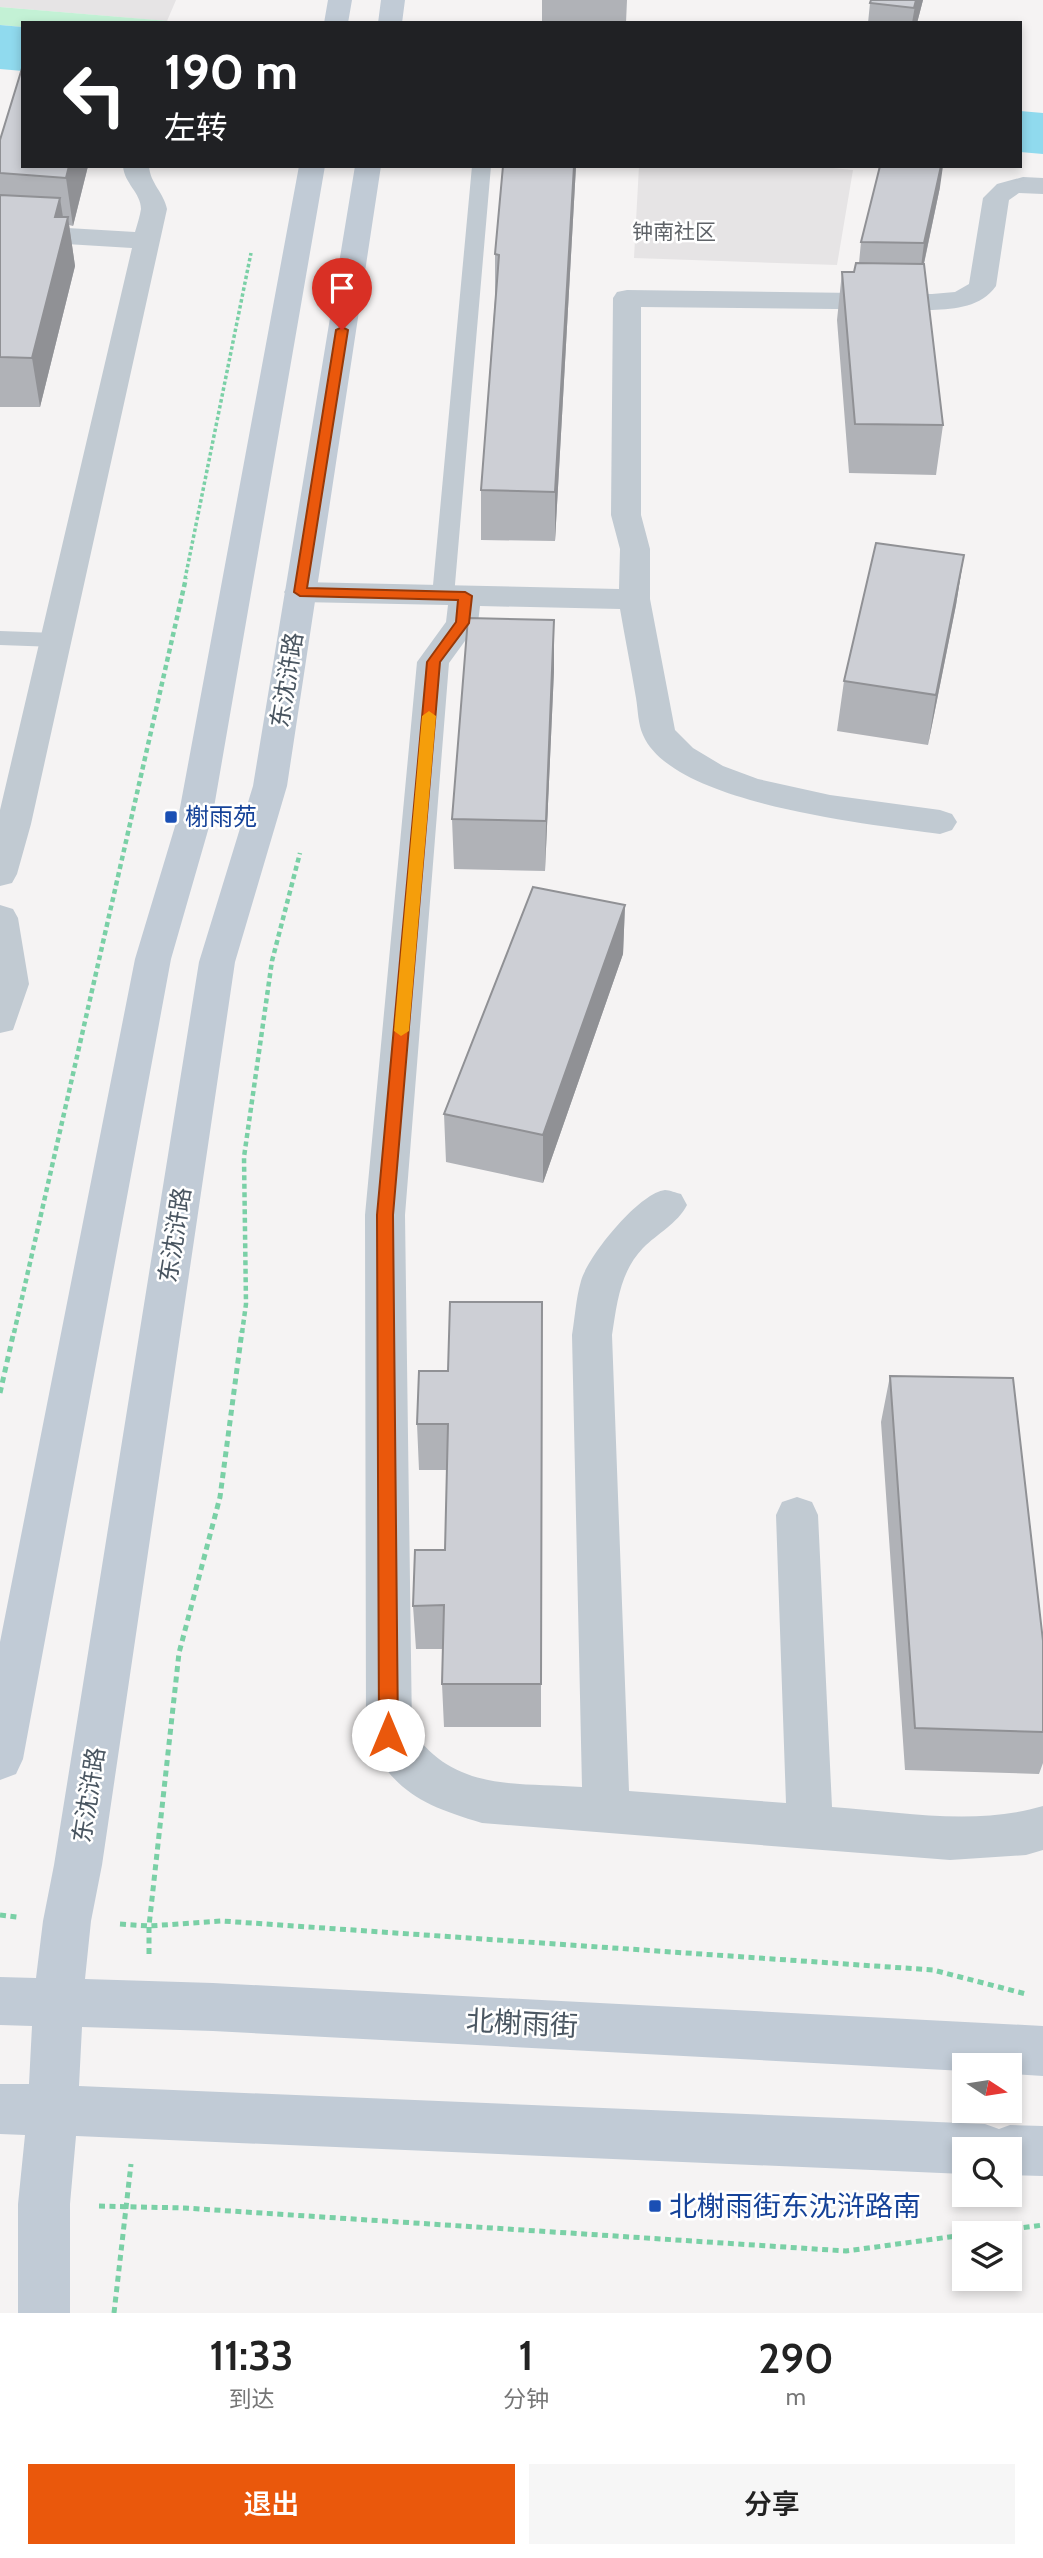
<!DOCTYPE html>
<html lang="zh">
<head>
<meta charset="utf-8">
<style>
  :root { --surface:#fff; --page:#f6f6f6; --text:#222; --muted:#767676; --accent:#ea580c }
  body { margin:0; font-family:Cabin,"Noto Sans SC",sans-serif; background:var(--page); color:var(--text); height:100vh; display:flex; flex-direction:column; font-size:26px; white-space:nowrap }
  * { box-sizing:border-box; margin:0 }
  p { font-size:23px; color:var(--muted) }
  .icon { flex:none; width:38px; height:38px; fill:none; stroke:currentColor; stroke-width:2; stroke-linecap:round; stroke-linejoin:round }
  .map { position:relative; height:2313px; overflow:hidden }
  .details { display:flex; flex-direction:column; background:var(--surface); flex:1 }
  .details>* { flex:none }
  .guide { position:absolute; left:21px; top:21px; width:1001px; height:147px; border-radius:0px; box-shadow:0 4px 10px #0003; background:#202124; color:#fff; overflow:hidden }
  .needle { width:46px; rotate:102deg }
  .tools { position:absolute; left:952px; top:2053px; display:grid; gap:14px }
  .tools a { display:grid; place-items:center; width:70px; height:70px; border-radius:0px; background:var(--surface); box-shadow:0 4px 10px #0003; font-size:35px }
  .pin { position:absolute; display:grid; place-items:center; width:60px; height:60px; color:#fff; margin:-72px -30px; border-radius:50% 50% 50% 0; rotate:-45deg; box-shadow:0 0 7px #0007 }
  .pin .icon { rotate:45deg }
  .me { position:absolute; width:77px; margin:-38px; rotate:0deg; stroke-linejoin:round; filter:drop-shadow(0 0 5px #0008) }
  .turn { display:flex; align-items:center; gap:24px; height:147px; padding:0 28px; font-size:32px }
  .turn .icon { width:91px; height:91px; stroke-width:2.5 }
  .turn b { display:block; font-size:49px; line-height:60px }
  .eta { display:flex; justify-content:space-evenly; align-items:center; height:119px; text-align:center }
  .eta b { font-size:42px; font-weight:600; line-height:49px }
  .button { display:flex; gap:14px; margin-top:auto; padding:14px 28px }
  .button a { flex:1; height:80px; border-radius:0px; background:var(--accent); color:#fff; font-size:28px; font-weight:600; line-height:80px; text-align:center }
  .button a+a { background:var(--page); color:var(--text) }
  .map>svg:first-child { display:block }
  .education { fill:#e6e4e5 }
  .green { fill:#c3f1d5 }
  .water { fill:#90daee }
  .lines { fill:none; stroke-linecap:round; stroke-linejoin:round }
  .path-far2 { stroke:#7ad0a6; stroke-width:3.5; stroke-dasharray:3.5 2.5; stroke-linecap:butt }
  .path-far1 { stroke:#7ad0a6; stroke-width:4.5; stroke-dasharray:5 3.5; stroke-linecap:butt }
  .path { stroke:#7ad0a6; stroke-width:5; stroke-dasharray:6 4.5; stroke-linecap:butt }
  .service { fill:#c1cad2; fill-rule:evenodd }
  .minor { fill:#c1cad2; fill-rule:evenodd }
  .secondary { fill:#c1cbd6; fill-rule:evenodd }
  .wall { fill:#b0b2b7 }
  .shaded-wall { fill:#909195 }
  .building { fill:#cdcfd5; stroke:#909195; stroke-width:2 }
  .route { fill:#ea580c; stroke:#983908; stroke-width:2 }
  .slow { fill:#f59e0b }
  .transit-dot { fill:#1a4fb4; stroke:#fff; stroke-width:2.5 }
  .labels { text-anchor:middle; stroke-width:5; stroke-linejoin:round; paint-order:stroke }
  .far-neighbourhood-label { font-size:21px; fill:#5f6368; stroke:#fff }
  .street-label { font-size:24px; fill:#4a5661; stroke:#fff }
  .transit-label { font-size:24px; fill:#164399; stroke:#fff; text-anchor:start }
  .near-street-label { font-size:28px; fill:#4a5661; stroke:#fff }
  .near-transit-label { font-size:28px; fill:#164399; stroke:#fff; text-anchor:start }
</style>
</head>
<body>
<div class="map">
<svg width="1043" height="2313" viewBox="0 0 1043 2313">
  <rect width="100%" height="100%" fill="#f5f3f3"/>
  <path class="education" d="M0 0H176L167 21 0 7Z
    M639 166H812L853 170 837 265 634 258Z"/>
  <path class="green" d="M0 7 193 23H23V27L0 25Z"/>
  <path class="water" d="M0 25 23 27V71L0 69Z
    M1020 111 1043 113V154L1020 152Z"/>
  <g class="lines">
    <path class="path-far2" d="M185 579 251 253"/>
    <path class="path-far1" d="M14 1333 186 578
      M242 1333 246 1304 244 1157 272 961 300 853"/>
    <path class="path" d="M0 1393 14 1331
      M0 1915 17 1917
      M120 1924 149 1926 222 1921 933 1970 1026 1994
      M149 1954V1926L179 1653 220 1497 242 1331
      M99 2206 184 2208 846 2251 964 2235
      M982 2233 1043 2225
      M114 2313 131 2164"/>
    <path class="service" d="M472 166H491L454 596 451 601H435L432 596Z
      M0 631 56 633 64 635 68 640 64 645 56 647 0 645Z"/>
    <path class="minor" d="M123 166H149C150 183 164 193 167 209L31 824 17 874 12 883 0 886V810L132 248 0 240V224L135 232C137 225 140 216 141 209 141 193 124 183 123 166Z
      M1023 177 1043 178V194L1019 193 1009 200 996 286C981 307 956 309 932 310L641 307V515L650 549V599L675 730 693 748 723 766 758 779 830 795 940 810 952 814 957 822 952 830 940 834C872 824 673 805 643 735 638 724 638 710 636 698 631 668 625 638 620 609L480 606 478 623 449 663 405 1215 412 1730C454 1792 515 1782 582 1787L572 1335C575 1317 576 1298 581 1281 588 1256 639 1193 665 1190 670 1190 676 1193 681 1194L687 1205C677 1224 658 1233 643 1248 620 1272 617 1303 612 1335L629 1791 786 1803 776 1515 782 1502 797 1497 812 1502 818 1515 832 1807C901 1812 976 1826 1043 1806V1850L1026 1855 950 1860 482 1823C425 1806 392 1792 366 1735L365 1215 417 662 446 622 448 605 300 602 289 599 284 592 289 585 300 582 619 589 620 549 611 515 613 298 617 292 627 290 932 294 955 292 969 284 983 198 997 184Z
      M0 905 13 909 18 918 29 984 13 1030 0 1033Z"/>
    <path class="secondary" d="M328 0H352L348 23H324Z
      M381 0H405L402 23H378Z
      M299 166H325L213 813 171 959 23 1759 16 1774 0 1780V1642L135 959 179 813Z
      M355 166H381L287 786 235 962 102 1865 91 1921 85 1979 213 1983 1043 2026V2076L1010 2074V2065H964V2071L213 2031 82 2027 79 2086 985 2124 999 2129 1010 2125 1043 2126V2176L1010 2175V2149H964V2174L76 2136 70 2204V2313H18V2204L25 2135 0 2134V2084H29L32 2026 0 2025V1977L36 1978 43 1921 54 1865 199 962 253 786Z"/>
  </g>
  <path class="wall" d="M542 0H627L626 23 542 22Z
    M923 0 917 23H868L870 3Z
    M0 140 23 166H88L73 226 69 225 75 266 40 407H0Z
    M576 166 555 541 481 540V490L495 299V254Z
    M940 187 924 264 943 425 936 475 849 473 837 320 842 272H854L859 263 861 242Z
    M964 555 956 605 928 745 837 731 844 681Z
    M554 670 545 871 454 869 452 819Z
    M625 905 623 954 543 1183 446 1162 444 1114Z
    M448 1371 541 1684V1727H444L442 1684 443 1649H416L413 1606 445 1550 447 1470H419L417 1424Z
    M890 1376 1043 1641V1763L1039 1774 905 1770 881 1422Z"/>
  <path class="shaded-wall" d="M916 0H923L917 23H912Z
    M69 166H88L73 226 66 178Z
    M574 166H576L555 541V492Z
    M941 166H943L940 187 918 291 924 243Z
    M60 198 65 230 68 217 75 266 40 407 32 358 55 217Z
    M964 555 956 605 928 745 936 695Z
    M554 620V670L545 871 546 821Z
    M625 905 623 954 543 1183V1135Z"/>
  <path class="building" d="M871 0H916L914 8 870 3Z
    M23 65V166H69L66 178 0 173V140Z
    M503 166H574L555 492 481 490 499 255 495 254Z
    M880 166H941L924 243 861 242Z
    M0 195 60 198 55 217H68L32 358 0 357Z
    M856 263 924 264 943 425 855 424 842 272H854Z
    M876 543 964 555 936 695 844 681Z
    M468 618 554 620 546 821 452 819Z
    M533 887 625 905 543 1135 444 1114Z
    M450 1302H542L541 1684H442L444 1605 413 1606 415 1550H445L448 1424H417L419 1371H448Z
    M890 1376 1013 1378 1043 1641V1732L915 1728Z"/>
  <path class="route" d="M342 327 348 330 307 588 465 592 472 596 469 623 440 662 393 1215 398 1735 395 1741 388 1744 382 1741 379 1735 377 1215 427 662 456 622 458 600 300 596 294 592 336 330Z"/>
  <path class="slow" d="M429 711 436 716 409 1031 401 1036 394 1031 422 716Z"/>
  <g class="transit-dot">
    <rect x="164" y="810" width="14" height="14" rx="3.5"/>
    <rect x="648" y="2199" width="14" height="14" rx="3.5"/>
  </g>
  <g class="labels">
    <g class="far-neighbourhood-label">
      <text x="674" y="239">钟南社区</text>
    </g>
    <g class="street-label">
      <text transform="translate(287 680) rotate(-81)" y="8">东沈浒路</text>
      <text transform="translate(175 1235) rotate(-81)" y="8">东沈浒路</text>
      <text transform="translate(89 1795) rotate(-81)" y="8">东沈浒路</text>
    </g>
    <g class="transit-label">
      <text x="185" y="825">榭雨苑</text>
    </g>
    <g class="near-street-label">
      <text transform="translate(522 2023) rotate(3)" y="10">北榭雨街</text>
    </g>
    <g class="near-transit-label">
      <text x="669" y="2216">北榭雨街东沈浒路南</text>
    </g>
  </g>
</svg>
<div class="tools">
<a><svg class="needle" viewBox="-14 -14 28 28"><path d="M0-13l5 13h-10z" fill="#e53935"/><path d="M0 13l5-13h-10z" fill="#767676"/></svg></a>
<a><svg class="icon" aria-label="search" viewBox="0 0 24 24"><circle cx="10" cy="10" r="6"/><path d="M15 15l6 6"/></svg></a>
<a><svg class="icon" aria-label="layers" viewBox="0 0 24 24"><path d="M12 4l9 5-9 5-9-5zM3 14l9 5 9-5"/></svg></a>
</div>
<div class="pin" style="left:342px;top:330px;background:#d93025"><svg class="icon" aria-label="arrive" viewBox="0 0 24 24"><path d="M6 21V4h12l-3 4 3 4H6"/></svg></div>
<svg class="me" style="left:388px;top:1735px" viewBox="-20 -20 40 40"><circle r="19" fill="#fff"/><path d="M0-13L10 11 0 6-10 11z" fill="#ea580c"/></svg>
<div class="guide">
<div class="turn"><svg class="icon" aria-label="left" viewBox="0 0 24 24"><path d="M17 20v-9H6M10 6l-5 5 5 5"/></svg><div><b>190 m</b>左转</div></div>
</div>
</div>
<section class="details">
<div class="eta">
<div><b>11:33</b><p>到达</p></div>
<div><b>1</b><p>分钟</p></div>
<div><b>290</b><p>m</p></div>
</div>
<div class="button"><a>退出</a><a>分享</a></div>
</section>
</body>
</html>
